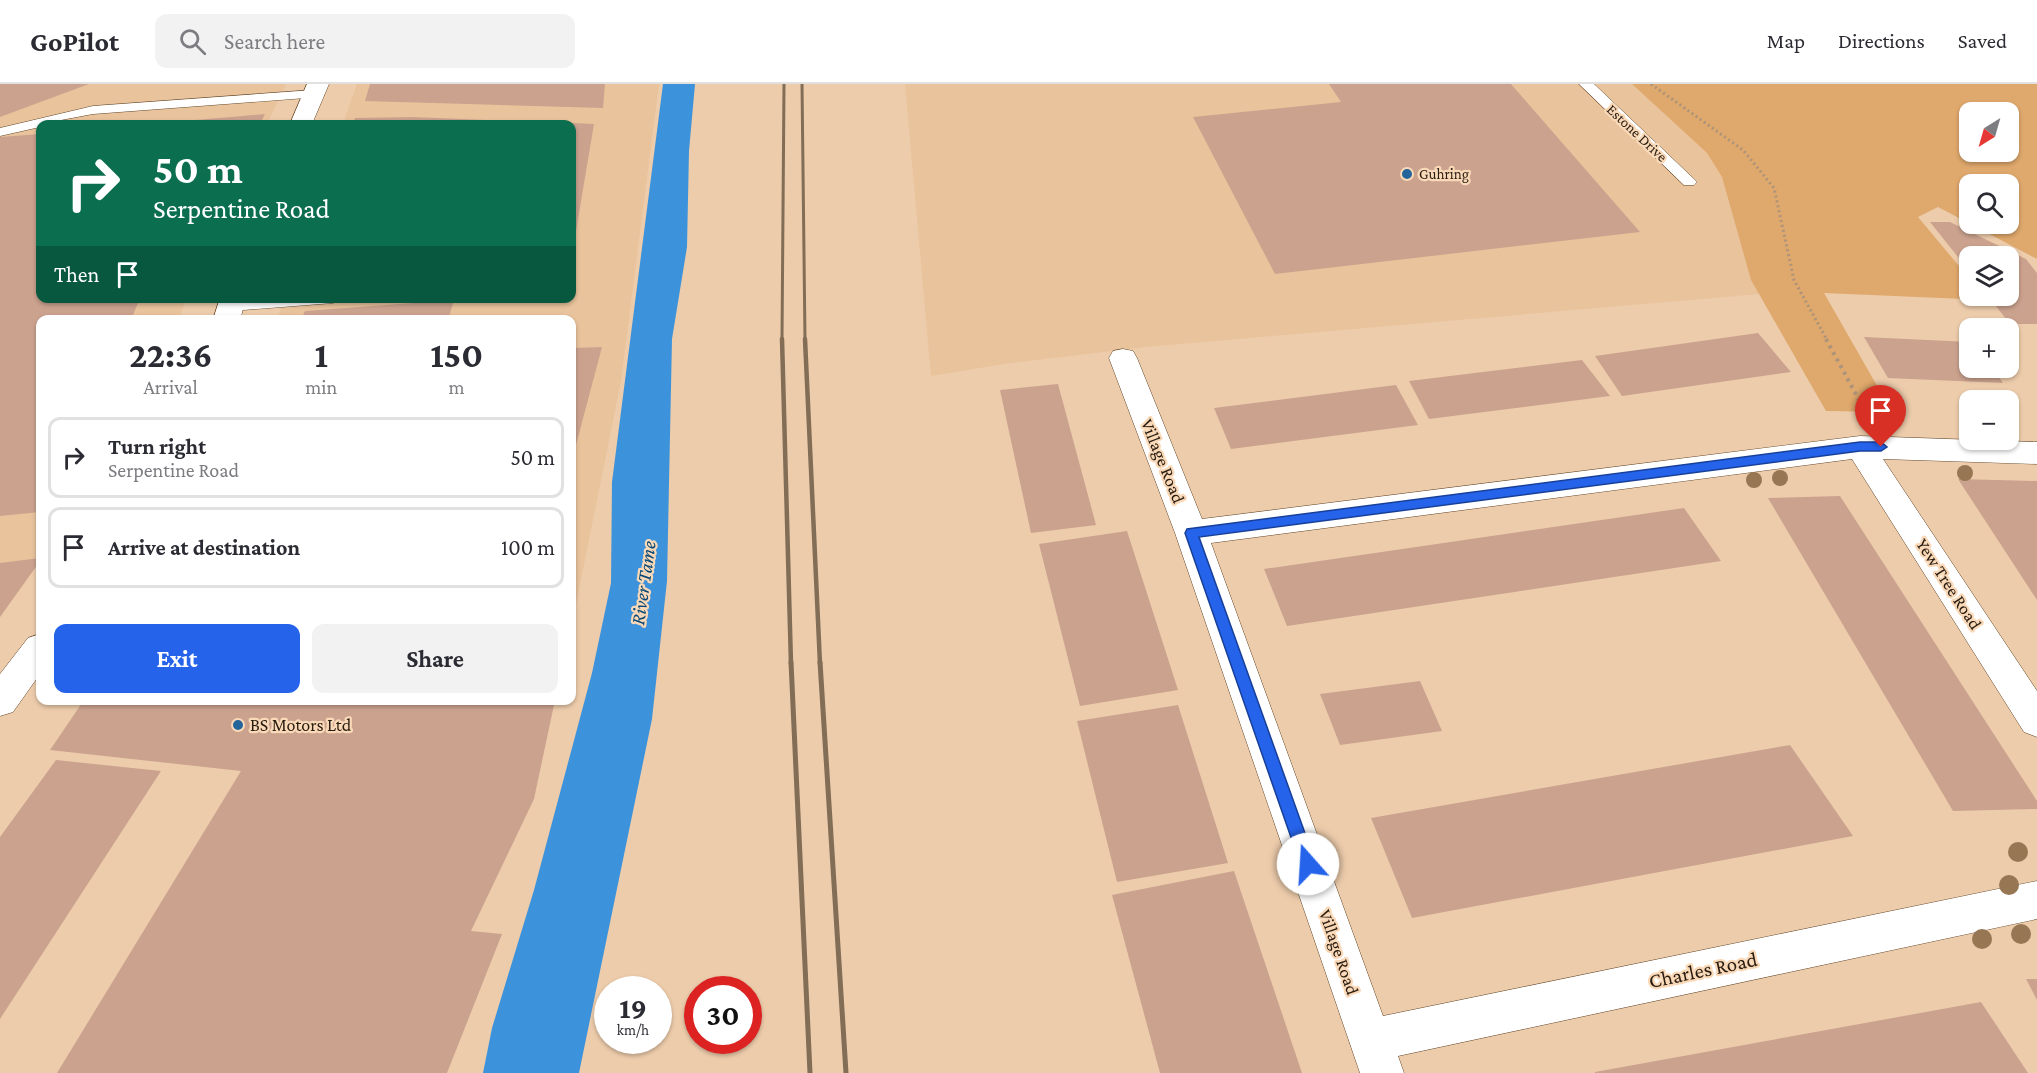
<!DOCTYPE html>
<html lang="en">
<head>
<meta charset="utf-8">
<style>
  :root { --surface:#fff; --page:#f2f2f3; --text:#2b2b33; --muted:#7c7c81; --line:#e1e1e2; --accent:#2563eb }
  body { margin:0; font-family:"Crimson Pro",serif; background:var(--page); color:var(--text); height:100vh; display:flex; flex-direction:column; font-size:22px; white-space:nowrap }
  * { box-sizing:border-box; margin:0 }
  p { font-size:20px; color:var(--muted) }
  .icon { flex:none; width:33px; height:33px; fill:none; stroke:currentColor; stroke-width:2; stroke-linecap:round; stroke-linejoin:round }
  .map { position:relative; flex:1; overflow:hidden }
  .drawer { position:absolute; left:36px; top:231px; width:540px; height:390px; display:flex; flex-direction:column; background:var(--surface); border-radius:12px; box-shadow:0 2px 4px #0004 }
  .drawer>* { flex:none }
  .banner { position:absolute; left:36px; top:36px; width:540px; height:183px; border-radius:12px; box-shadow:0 2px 4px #0004; background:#0b6e4f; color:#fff; overflow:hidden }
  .needle { width:39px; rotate:217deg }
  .fabs { position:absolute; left:1959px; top:18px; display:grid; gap:12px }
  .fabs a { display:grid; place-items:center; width:60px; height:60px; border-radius:12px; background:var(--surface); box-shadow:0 2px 4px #0004; font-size:30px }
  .speed { position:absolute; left:594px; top:892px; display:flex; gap:12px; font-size:30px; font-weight:700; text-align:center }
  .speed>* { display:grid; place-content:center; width:78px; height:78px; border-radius:50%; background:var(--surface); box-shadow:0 2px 4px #0004; line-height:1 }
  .speed small { font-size:15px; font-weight:400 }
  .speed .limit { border:9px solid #d22; background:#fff; color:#111 }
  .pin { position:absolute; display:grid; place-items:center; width:51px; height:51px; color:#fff; margin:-62px -26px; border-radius:50% 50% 50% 0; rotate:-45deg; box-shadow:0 0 6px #0007 }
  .pin .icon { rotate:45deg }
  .me { position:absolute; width:66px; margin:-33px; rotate:341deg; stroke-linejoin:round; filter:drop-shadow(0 0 4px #0008) }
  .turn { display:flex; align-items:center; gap:21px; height:126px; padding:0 18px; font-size:27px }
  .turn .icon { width:78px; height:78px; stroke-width:2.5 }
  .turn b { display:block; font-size:42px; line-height:51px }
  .then { display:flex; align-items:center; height:57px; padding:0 18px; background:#0003; gap:12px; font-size:22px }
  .eta { display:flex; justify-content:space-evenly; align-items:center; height:102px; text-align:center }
  .eta b { font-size:36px; font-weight:700; line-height:42px }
  .button { display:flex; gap:12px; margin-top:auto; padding:12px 18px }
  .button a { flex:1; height:69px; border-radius:12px; background:var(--accent); color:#fff; font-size:24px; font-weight:700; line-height:69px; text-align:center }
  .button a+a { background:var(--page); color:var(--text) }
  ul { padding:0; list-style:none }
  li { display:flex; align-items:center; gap:18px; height:81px; margin:0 12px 9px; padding:0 6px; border:3px solid var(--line); border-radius:12px }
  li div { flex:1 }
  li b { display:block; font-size:22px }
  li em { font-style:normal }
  header { display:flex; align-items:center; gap:36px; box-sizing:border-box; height:84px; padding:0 30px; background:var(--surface); border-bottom:2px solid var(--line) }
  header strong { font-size:28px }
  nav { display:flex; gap:33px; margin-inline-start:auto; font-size:21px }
  .search { width:420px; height:54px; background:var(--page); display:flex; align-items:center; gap:15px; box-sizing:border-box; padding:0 21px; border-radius:12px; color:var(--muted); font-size:22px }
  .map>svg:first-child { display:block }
  .built { fill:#e9c39c }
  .green { fill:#dfa86c; fill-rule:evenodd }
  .water { fill:#3d93db }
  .building { fill:#cba28e }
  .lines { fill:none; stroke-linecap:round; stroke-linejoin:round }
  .lane-casing { stroke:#614629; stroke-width:1 }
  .street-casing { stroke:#614629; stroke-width:1 }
  .path-far1 { stroke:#ad9379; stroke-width:3; stroke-dasharray:2 3; stroke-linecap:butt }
  .path { stroke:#ad9379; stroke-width:4; stroke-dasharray:3 4.5; stroke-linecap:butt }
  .lane { fill:#fff; fill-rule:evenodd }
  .street { fill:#fff; fill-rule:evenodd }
  .rail-far2 { stroke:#826d57; stroke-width:3 }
  .rail-far1 { stroke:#826d57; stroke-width:4.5 }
  .rail { stroke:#826d57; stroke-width:5 }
  .tree { fill:#967653 }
  .route { fill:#2563eb; stroke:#184099; stroke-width:1.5 }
  .poi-dot { fill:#23659a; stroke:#fad9b8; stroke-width:2 }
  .labels { text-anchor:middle; stroke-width:4.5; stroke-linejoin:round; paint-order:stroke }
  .far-street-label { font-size:15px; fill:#281c10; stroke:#fad9b8 }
  .far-poi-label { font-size:15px; fill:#281c10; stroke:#fad9b8; text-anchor:start }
  .street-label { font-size:18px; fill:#281c10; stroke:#fad9b8 }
  .poi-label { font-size:18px; fill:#281c10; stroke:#fad9b8; text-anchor:start }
  .water-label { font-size:20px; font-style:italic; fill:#044776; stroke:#fad9b8 }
  .near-street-label { font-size:21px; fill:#281c10; stroke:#fad9b8 }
</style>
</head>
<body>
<header>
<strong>GoPilot</strong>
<div class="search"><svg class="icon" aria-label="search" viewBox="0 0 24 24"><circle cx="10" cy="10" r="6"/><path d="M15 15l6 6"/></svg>Search here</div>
<nav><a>Map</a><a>Directions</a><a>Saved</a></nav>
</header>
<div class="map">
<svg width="2037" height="989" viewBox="0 0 2037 989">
  <rect width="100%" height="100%" fill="#edccab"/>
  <path class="built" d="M0 0H286L267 40H40V214L186 215 179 235 40 236V477L0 533Z
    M357 0H659L621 297 572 540V236H277L284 215 572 214V40H343Z
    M905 0H1632L1707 69 1722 93 1751 196 1760 210 1146 263 1004 280 931 292Z"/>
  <path class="green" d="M1632 0H2037V175L1938 123 1918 133 1969 194 1970 212H1984L1988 216 1824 209 1892 328 1826 327 1751 196 1722 93 1707 69ZM1970 28H2008V68H1970ZM1970 100H2008V140H1970Z"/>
  <path class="water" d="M663 0H695L689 67 687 163 672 255 667 497 652 635 579 989H483L492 944 534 806 592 589 611 499 612 398Z"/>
  <path class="building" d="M0 0H89L0 33Z
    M370 0H605L603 24 365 17Z
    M1329 0H1511L1640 148 1275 190 1193 33 1341 18Z
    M265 30 260 40H162V39Z
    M412 33 563 39V40H353L355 34Z
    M572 39 594 40 573 165H572Z
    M40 50V214H140L131 236H40V428L0 432V53Z
    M1930 138H1950L2026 175 2037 189V240H2010L1988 212H2008V172H1970V188Z
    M454 216 448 236H301L305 227Z
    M1758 249 1791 288 1622 312 1595 272Z
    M1864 253 1970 258V284H1993L2003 299 1888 294Z
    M602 263 572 376V264Z
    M1582 276 1610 312 1429 335 1409 297Z
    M1058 300 1096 441 1031 449 1000 306Z
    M1396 301 1418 341 1231 365 1214 324Z
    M1958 395 2037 397V516Z
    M1840 412 2037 717V725L1953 727 1768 414Z
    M1684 424 1721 477 1287 542 1264 485Z
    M1127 447 1178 606 1080 622 1039 460Z
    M40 474V477L0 533V479Z
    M1420 597 1442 647 1340 661 1320 610Z
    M84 616H555L534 715 471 847 502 850 447 989H57L241 687 50 666Z
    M1178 621 1228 779 1117 798 1077 637Z
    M1790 661 1853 752 1412 834 1371 734Z
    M56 676 161 687 0 935V753Z
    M1234 787 1302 989H1160L1112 811Z
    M2026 895H2037V916Z
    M1981 918 2028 989H1595V988Z"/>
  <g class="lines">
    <defs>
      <path id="lane" d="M1579 0H1594L1694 95 1697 98 1694 101H1684Z
        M314 6 321 10 319 13 93 30 40 40V43L0 52V44L93 22Z
        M257 214H341L333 219 230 227 221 222 230 217Z"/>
      <path id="street" d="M307 0H329L312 40H290Z
        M220 214H246L240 236H213Z
        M1123 265 1133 267 1137 274 1202 435 1860 352 2037 358V380L1883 375 2037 607V653L2024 648 1852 375 1211 459 1383 932 2037 797V835L1398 972 1404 989H1360L1175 449 1109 274 1113 267Z
        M40 550V590L13 628 0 632V590L28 554Z"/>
    </defs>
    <use href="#lane" class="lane-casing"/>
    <use href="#street" class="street-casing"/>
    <path class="path-far1" d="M1651 0 1743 66 1774 104 1794 196 1827 256"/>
    <path class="path" d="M1826 255 1865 327"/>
    <use href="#lane" class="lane"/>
    <use href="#street" class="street"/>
    <path class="rail-far2" d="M802 0 805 256
      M782 256 784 0"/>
    <path class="rail-far1" d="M782 255 791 580
      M805 255 820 580"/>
    <path class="rail" d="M791 578 810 989
      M820 578 846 989"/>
  </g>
  <g class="tree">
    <circle cx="1965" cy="389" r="8"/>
    <circle cx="1780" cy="394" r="8"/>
    <circle cx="1754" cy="396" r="8"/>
    <circle cx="2018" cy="768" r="10"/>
    <circle cx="2009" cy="801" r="10"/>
    <circle cx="2021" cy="850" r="10"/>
    <circle cx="1982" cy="855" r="10"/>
  </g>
  <path class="route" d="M1860 358H1881L1887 363 1881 367H1860L1199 453 1316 780 1313 785 1308 787 1302 785 1185 449 1187 445Z"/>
  <g class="poi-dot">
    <circle cx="1407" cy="90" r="6"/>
    <circle cx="238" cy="641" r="6"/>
  </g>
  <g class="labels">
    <g class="far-street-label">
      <text transform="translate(1637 49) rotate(43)" y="5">Estone Drive</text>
    </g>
    <g class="far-poi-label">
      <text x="1419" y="95">Guhring</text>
    </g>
    <g class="street-label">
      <text transform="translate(1163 377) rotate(68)" y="6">Village Road</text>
      <text transform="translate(1949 500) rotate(57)" y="6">Yew Tree Road</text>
      <text transform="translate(1339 868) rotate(71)" y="6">Village Road</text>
    </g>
    <g class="poi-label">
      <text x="250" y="647">BS Motors Ltd</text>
    </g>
    <g class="water-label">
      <text transform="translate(643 499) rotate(-82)" y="7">River Tame</text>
    </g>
    <g class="near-street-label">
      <text transform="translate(1703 886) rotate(-12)" y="7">Charles Road</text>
    </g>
  </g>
</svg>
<div class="fabs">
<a><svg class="needle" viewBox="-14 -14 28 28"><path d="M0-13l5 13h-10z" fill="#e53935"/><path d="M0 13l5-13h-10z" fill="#7c7c81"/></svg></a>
<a><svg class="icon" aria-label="search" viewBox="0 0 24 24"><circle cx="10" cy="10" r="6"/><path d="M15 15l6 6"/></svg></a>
<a><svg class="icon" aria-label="layers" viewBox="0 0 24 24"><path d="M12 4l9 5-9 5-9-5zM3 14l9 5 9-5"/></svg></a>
<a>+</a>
<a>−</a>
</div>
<div class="speed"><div>19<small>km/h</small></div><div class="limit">30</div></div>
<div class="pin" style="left:1881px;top:363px;background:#d93025"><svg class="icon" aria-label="arrive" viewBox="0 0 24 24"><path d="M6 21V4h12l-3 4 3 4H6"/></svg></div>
<svg class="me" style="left:1308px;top:780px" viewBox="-20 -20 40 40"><circle r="19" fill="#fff"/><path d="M0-13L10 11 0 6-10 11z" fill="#2563eb"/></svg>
<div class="banner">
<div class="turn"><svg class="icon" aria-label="right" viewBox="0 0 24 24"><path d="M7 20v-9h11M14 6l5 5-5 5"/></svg><div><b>50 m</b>Serpentine Road</div></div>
<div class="then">Then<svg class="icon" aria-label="arrive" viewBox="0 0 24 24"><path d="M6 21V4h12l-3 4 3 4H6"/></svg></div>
</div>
<section class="drawer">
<div class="eta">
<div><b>22:36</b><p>Arrival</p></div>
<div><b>1</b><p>min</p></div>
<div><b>150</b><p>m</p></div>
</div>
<ul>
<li><svg class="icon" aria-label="right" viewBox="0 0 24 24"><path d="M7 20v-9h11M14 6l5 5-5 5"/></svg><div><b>Turn right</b><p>Serpentine Road</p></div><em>50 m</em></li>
<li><svg class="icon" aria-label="arrive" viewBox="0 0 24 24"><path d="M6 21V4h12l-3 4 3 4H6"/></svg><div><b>Arrive at destination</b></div><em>100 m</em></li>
</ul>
<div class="button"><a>Exit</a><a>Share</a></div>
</section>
</div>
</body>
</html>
